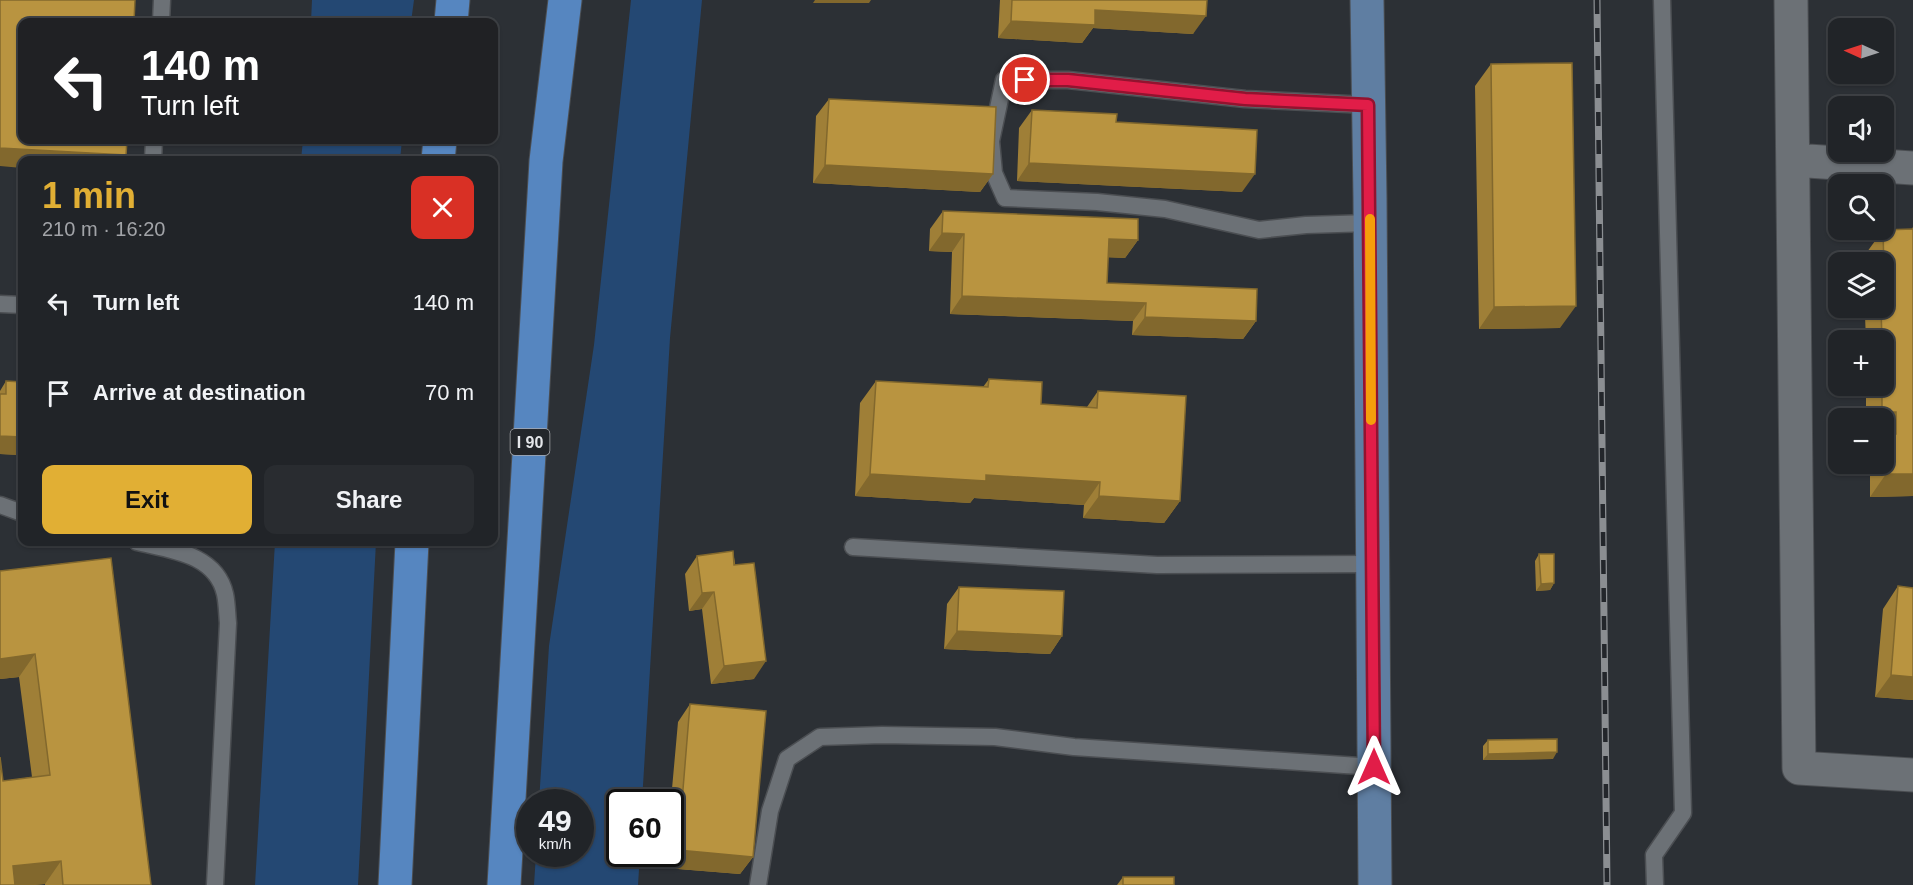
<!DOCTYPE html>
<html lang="en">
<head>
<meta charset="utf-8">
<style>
  :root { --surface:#212428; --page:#292c30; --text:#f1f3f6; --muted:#a2a4a8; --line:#3e4145; --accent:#e1af34 }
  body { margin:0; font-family:Arial,sans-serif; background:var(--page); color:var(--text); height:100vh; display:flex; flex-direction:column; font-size:22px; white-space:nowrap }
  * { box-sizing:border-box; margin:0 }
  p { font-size:20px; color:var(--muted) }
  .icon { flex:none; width:33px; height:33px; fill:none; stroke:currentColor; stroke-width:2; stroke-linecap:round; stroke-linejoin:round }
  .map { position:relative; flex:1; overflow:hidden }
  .details { position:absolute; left:18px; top:156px; width:480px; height:390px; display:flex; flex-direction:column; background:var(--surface); border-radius:12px; box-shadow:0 2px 4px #0004,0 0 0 2px var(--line) }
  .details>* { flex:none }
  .hud { position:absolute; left:18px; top:18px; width:480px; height:126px; border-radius:12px; box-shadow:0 2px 4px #0004,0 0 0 2px var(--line); background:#202124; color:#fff; overflow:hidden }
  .needle { width:39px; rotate:273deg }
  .controls { position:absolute; left:1828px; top:18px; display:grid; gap:12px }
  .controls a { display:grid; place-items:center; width:66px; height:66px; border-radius:12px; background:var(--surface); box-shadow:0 2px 4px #0004,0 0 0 2px var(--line); font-size:30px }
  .speed { position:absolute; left:516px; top:789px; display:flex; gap:12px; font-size:30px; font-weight:700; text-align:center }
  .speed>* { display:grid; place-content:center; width:78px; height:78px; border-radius:50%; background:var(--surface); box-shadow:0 2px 4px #0004,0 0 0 2px var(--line); line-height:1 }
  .speed small { font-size:15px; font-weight:400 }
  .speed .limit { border:3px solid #111; border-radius:9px; background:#fff; color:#111 }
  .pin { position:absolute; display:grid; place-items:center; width:51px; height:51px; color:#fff; margin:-26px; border:3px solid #fff; border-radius:50%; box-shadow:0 2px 6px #0007 }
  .me { position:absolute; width:66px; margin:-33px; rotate:0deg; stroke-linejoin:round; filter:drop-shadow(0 0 4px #0008) }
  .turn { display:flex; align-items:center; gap:21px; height:126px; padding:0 24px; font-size:27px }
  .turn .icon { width:78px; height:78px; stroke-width:2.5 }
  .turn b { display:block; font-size:42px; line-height:51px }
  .round { display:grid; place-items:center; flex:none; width:63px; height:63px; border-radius:12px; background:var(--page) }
  .summary { display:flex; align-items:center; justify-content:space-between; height:102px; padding:0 24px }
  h1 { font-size:36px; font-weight:700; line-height:45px; color:var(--accent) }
  .button { display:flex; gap:12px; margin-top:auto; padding:12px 24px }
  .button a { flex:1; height:69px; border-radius:12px; background:var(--accent); color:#111; font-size:24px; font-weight:700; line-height:69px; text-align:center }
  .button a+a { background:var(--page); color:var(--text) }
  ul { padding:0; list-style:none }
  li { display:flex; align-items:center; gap:18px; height:90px; padding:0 24px }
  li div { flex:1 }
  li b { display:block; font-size:22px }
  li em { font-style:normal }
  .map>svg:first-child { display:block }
  .green { fill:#244873 }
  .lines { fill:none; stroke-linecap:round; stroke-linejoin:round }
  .lane-casing { stroke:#4b4e52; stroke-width:19 }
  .street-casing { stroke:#4b4e52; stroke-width:35 }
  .primary-casing { stroke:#4b4e52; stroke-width:35 }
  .highway-casing { stroke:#4b4e52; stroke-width:35 }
  .lane { stroke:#6c7176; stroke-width:16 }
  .street { stroke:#6c7176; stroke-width:33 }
  .primary { stroke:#5f7ea2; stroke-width:33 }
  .highway { stroke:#5686c0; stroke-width:33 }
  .rail-casing { stroke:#8b8e92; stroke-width:7 }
  .rail { stroke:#23262b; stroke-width:4.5; stroke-dasharray:14; stroke-linecap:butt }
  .wall { fill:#9f7f37 }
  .shaded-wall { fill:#82682d }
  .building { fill:#b99440; stroke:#82682d; stroke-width:1.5 }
  .route-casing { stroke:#92132f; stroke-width:15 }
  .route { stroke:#e11d48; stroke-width:10 }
  .slow { stroke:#f59e0b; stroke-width:10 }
  .labels { text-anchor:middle; stroke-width:6; stroke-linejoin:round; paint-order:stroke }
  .shield { fill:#23262b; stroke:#aaacb1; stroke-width:1.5 }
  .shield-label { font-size:16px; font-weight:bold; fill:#e4e6ea }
</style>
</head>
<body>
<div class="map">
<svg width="1913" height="885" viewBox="0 0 1913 885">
  <rect width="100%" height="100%" fill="#2c3035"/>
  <path class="green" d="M312 0H414L411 22H311Z
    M631 0H702L670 338 642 802H620V854H640L638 885H534L536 854H580V802H539L549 646 594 345Z
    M303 140H402L400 160H301Z
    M275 542H376L358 885H255Z"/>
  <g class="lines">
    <defs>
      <path id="lane" d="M161 22 162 0
        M1368 105 1245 99 1068 80H1004L991 141 994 173 1005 198 1097 202 1165 209 1259 230 1306 225 1370 223
        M153 160 154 140
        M0 304 22 305
        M0 505 22 513
        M137 542C171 550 216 554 225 594 227 603 227 613 228 623L215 885
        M853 547 1157 565 1372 564
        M758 885 770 811 787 759 820 737 882 735 995 737 1074 747 1374 767
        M1655 885 1654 855 1683 813 1662 0"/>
      <path id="street" d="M1791 0 1799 768 1913 775
        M1793 160 1913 168"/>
      <path id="primary" d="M1367 0 1370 198 1375 885"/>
      <path id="highway" d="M451 22 453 0
        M438 160 440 140
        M395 885 412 542
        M504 885 546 161 565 0"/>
    </defs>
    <use href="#lane" class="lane-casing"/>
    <use href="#street" class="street-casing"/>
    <use href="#primary" class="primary-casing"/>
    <use href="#highway" class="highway-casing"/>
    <use href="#lane" class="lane"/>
    <use href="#street" class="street"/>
    <use href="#primary" class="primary"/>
    <use href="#highway" class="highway"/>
    <defs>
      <path id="rail" d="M1597 0 1607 885"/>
    </defs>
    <use href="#rail" class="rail-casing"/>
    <use href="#rail" class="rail"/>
  </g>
  <path class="wall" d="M1000 0H1207L1193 34 1093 28 1082 43 998 38Z
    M1491 64 1560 328 1479 329 1475 86Z
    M829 99 993 174 980 192 813 183 816 116Z
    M1032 110 1116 122 1242 192 1017 181 1019 128Z
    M943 211 1138 240 1125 258 1108 257 1107 283 1256 321 1243 339 1132 335 1133 321 950 314 952 252 929 251 930 229Z
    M1913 227V496L1870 497V464H1884V418H1866V386H1884V340H1866L1865 316 1871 308H1884V262H1867V252L1883 230 1912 229Z
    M989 379 1041 404 1087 407 1098 391 1180 501 1164 523 1083 518 1084 505 974 498 970 503 855 496 860 403 876 381 983 387Z
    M6 381 22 382V453L21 455 0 454V391Z
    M733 551 754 679 711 684 702 609 689 611 685 574 697 556Z
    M1539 554 1554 583 1550 590 1536 591 1535 561Z
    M0 571 151 885H45V884L33 885H0L3 781 32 777 19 677 0 679Z
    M1898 586 1913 588V700L1875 697 1883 609Z
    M959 587 1062 636 1050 654 944 649 947 604Z
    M690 704 753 857 740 874 666 868 667 854H670V811L678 722Z
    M1488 740 1553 759 1483 760V746Z
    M1123 877 1174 885H1117Z"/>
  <path class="shaded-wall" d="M815 0H871L869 3H813Z
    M1095 10 1206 16 1193 34 1093 28 1082 43 998 38 1011 21Z
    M0 148 126 155 123 160H22V168L0 166Z
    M1029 163 1255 174 1242 192 1017 181Z
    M825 165 993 174 980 192 813 183Z
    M942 233 964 234 952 252 929 251Z
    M1109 239 1138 240 1125 258 1096 257Z
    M1884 270H1895L1884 285Z
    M962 296 1146 303 1133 321 950 314Z
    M1576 306 1560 328 1479 329 1494 307Z
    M1145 317 1256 321 1243 339 1132 335Z
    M1882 412H1896L1884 429V418H1878Z
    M0 436 22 437V453L21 455 0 454Z
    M870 474 986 475 1100 482 1084 505 974 498 970 503 855 496Z
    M1886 474H1913V496L1870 497Z
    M1099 496 1180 501 1164 523 1083 518Z
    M1554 583 1550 590 1536 591 1541 584Z
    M714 592 702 609 689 611 702 593Z
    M957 631 1062 636 1050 654 944 649Z
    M35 654 19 677 0 679V659Z
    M766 661 754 679 711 684 724 666Z
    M1891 675 1913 677V700L1875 697Z
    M1557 752 1553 759 1483 760 1488 754Z
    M678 850 753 857 740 874 666 868Z
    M61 861 45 884 33 885H0L13 866Z"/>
  <path class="building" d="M0 0H135L134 22H22V140H127L126 155 0 148Z
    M1012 0H1207L1206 16 1095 10V25L1011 21Z
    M1572 63 1576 306 1494 307 1491 64Z
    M829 99 996 107 993 174 825 165Z
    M1032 110 1117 114 1116 122 1257 130 1255 174 1029 163Z
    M943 211 1138 219V240L1109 239 1107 283 1257 289 1256 321 1145 317 1146 303 962 296 964 234 942 233Z
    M1913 229V474H1886L1885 434H1896V412H1882V386H1884V340H1882L1881 308H1884V293H1895V270H1884L1883 230Z
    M989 379 1042 382 1041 404 1097 408 1098 391 1186 396 1180 501 1099 496 1100 482 986 475V481L870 474 876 381 988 387Z
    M6 381 22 382V437L0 436V394H6Z
    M733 551 734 565 754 563 766 661 724 666 714 592 702 593 697 556Z
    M1539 554H1554V583L1541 584Z
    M111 558 151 885H63L61 861 13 866 15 885H0V757L3 781 50 775 35 654 0 659V571Z
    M1898 586 1913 588V677L1891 675Z
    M959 587 1064 591 1062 636 957 631Z
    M690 704 766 711 753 857 678 850Z
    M1557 739V752L1488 754V740Z
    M1123 877H1174V885H1123Z"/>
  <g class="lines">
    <defs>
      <path id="route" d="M1025 80H1068L1245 99 1368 105 1374 767"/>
    </defs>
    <use href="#route" class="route-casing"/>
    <use href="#route" class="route"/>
    <path class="slow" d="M1370 219 1371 420"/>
  </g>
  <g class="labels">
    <rect class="shield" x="510.5" y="429" width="39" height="26" rx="4.5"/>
    <g class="shield-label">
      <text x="530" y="448">I 90</text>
    </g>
  </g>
</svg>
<div class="controls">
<a><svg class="needle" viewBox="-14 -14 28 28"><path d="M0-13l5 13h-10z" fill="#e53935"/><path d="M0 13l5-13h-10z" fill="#a2a4a8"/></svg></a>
<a><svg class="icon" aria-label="sound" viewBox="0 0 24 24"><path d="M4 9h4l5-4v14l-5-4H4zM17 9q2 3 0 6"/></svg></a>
<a><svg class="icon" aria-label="search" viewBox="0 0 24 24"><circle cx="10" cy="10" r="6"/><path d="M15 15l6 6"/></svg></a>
<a><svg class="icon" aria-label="layers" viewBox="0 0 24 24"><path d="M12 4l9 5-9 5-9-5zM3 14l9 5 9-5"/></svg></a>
<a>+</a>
<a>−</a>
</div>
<div class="speed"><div>49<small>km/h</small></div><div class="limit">60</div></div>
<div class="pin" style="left:1025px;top:80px;background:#d93025"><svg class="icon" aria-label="arrive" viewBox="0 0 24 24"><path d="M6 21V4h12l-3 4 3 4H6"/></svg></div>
<svg class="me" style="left:1374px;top:767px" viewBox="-20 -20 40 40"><path d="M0-17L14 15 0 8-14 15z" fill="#e11d48" stroke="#fff" stroke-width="4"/></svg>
<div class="hud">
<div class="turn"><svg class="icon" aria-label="left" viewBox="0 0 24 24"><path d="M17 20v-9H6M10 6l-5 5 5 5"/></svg><div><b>140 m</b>Turn left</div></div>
</div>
<section class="details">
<div class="summary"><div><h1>1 min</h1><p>210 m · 16:20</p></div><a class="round" style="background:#d93025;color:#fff"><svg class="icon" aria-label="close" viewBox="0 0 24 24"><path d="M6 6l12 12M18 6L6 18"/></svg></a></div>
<ul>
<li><svg class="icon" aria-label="left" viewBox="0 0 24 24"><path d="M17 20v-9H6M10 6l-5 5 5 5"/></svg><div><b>Turn left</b></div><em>140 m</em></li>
<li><svg class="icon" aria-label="arrive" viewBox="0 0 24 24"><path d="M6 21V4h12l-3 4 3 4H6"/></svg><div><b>Arrive at destination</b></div><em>70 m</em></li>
</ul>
<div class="button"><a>Exit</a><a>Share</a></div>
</section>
</div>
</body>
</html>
